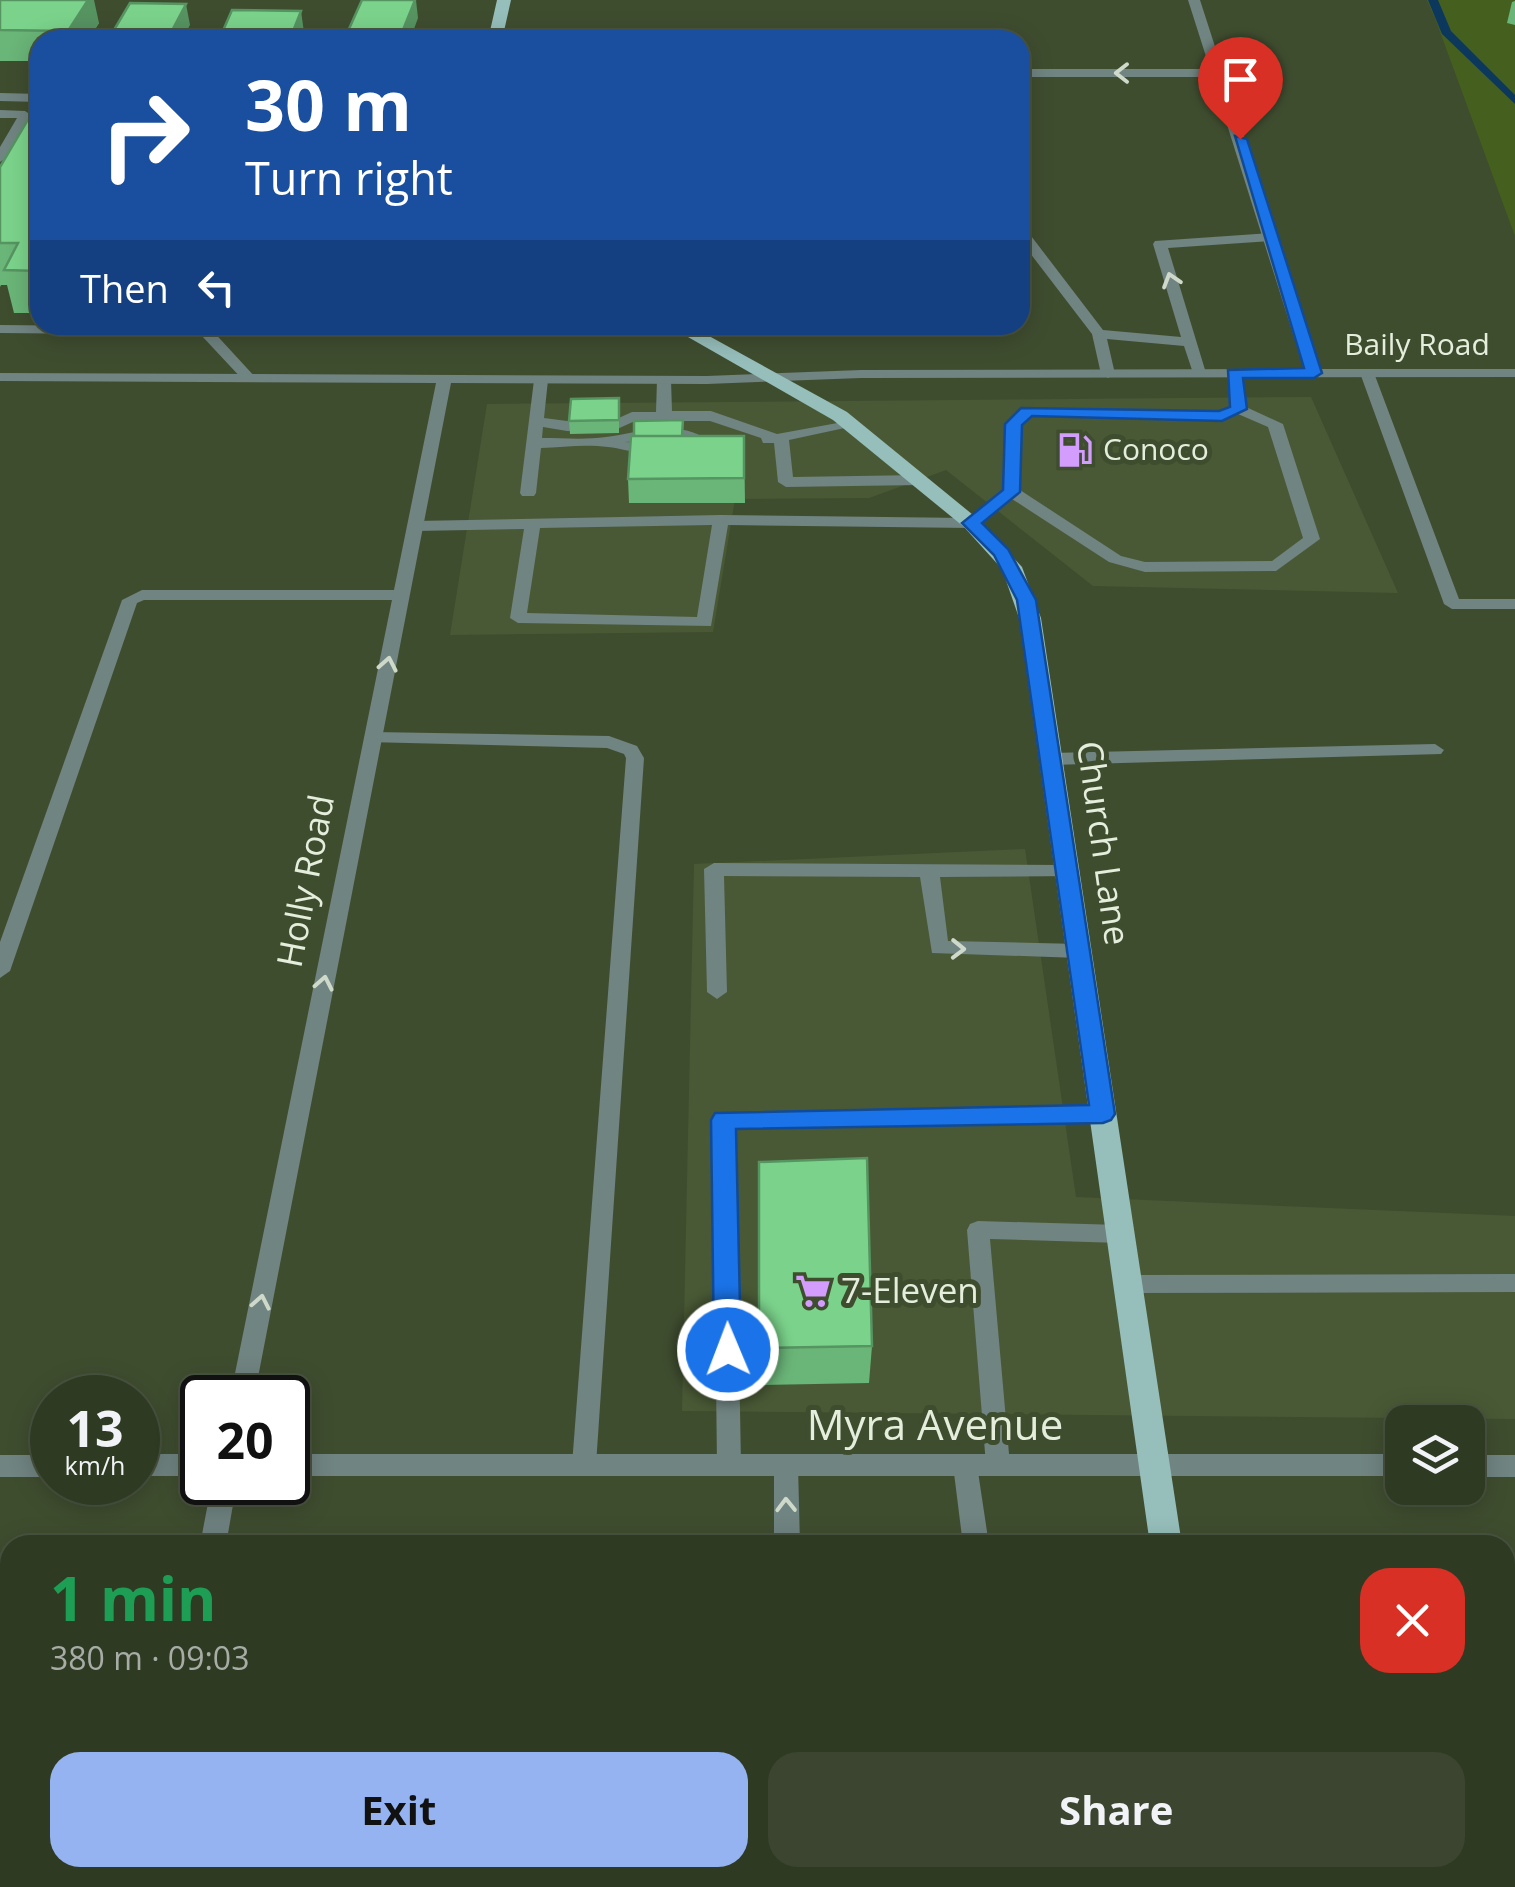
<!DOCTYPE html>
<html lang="en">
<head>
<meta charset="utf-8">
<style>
  :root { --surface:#2f3a23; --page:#3b4530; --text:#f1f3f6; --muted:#a7ada6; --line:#4a5441; --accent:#95b2f1 }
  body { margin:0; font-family:"Open Sans",sans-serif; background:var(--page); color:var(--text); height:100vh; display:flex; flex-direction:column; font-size:38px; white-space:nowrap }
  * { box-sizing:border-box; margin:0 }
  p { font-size:32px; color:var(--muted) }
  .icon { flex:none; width:55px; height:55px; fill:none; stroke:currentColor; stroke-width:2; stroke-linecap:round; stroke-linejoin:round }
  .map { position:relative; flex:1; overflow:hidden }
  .sheet { position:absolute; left:0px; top:1535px; width:1515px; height:352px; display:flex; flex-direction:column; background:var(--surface); border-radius:30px 30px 0 0; box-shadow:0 5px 25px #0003,0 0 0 2px var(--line) }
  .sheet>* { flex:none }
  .banner { position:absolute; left:30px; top:30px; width:1000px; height:305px; border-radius:30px; box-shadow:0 5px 25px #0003,0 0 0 2px var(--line); background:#1a4fa0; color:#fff; overflow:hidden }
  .fabs { position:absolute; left:1385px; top:1405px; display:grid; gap:20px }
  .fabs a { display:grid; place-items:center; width:100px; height:100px; border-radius:20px; background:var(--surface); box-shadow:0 5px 25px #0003,0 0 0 2px var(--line); font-size:50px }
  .speed { position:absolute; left:30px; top:1375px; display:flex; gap:20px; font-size:50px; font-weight:700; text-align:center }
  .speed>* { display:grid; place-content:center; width:130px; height:130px; border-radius:50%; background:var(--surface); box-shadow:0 5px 25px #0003,0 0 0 2px var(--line); line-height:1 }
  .speed small { font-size:25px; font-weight:400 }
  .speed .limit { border:5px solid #111; border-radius:15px; background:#fff; color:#111 }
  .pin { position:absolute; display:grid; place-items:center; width:85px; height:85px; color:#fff; margin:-102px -42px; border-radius:50% 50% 50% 0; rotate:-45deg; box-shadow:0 0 10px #0007 }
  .pin .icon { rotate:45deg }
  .me { position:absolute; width:110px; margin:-55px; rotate:359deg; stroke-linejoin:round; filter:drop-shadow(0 0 8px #0008) }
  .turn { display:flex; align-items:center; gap:35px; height:210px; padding:0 50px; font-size:45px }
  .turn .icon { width:130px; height:130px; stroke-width:2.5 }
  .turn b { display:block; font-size:70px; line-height:85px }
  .then { display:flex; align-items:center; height:95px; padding:0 50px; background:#0003; gap:20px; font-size:38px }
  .round { display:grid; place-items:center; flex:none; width:105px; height:105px; border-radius:30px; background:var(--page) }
  .overview { display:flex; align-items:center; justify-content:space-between; height:170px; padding:0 50px }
  h1 { font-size:60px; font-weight:700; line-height:75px; color:#1e9e55 }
  .action { display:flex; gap:20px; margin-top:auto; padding:20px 50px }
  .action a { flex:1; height:115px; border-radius:30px; background:var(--accent); color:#111; font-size:40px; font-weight:700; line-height:115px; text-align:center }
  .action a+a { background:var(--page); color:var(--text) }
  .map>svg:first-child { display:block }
  .built { fill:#495935 }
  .green { fill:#45601e }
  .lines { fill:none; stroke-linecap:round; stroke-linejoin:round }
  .stream { fill:#0d385d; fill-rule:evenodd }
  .lane { fill:#708482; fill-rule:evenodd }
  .street { fill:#708482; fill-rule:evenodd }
  .primary { fill:#96beba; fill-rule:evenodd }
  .wall { fill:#6ab578 }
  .shaded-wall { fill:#569461 }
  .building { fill:#7bd38b; stroke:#569461; stroke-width:2.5 }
  .oneway { stroke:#ced9ca }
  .route { fill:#1a73e8; stroke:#114b97; stroke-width:2.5 }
  .labels { text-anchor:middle; stroke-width:10; stroke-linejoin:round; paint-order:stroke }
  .far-street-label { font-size:30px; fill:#e5eedc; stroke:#3f4d2f }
  .far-poi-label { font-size:30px; fill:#e5eedc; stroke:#3f4d2f; text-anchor:start }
  .street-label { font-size:35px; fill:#e5eedc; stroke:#3f4d2f }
  .poi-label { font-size:35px; fill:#e5eedc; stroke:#3f4d2f; text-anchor:start }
  .near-street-label { font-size:42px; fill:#e5eedc; stroke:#3f4d2f }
</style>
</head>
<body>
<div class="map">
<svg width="1515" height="1887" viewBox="0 0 1515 1887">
  <rect width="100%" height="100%" fill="#3f4d2f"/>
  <path class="built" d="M1311 397 1398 593 1093 586 946 470 869 498 735 499 713 632 450 635 487 404Z
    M1025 849 1076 1197 1515 1216V1419L682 1411 694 864Z"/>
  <path class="green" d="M1427 0H1515V236L1435 18Z"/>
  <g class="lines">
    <path class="stream" d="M1428 0H1438L1451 31 1515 95V104L1442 34Z"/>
    <path class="lane" d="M0 93 40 94V102L0 101Z
      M0 110 25 111 31 115 6 158 0 162V147L17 118H0Z
      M1020 227 1025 228 1103 330 1181 337 1153 244 1155 241 1271 233 1278 237 1271 241 1168 248 1206 373 1204 376H1194L1184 346 1107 339 1115 374 1108 378 1101 374 1092 334 1020 240Z
      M0 325 205 327 210 328 256 378 249 382 244 381 201 335 0 333Z
      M1234 369 1241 373 1246 407 1283 424 1320 539 1276 571 1145 572 1109 562 1012 499 971 528 728 525 711 626 518 623 510 618 524 529 415 531 407 526 415 521 721 515 967 518 1004 490 1006 424 1023 408 1220 411 1231 407 1227 373ZM1238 414 1268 427 1303 538 1272 561 1145 562 1121 556 1020 490 1022 425 1032 416 1222 421ZM712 525 697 617 527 613 540 528Z
      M1367 369 1374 373 1459 599H1515V609H1452L1444 604 1360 373Z
      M541 376 548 380 544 418 567 421H612L632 412H656L657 380 664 376 671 380 672 411H711L777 434 854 420V426L789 440 793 477 920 475 928 480 920 485 786 487 778 482 774 443H763L761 438 710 421H635L615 430 567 431 543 427 542 438C563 438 585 440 606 437 637 433 677 419 706 439L685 449 677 444 681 440 675 439 625 442 661 444 664 447C647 458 626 449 608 447 586 444 563 447 541 448L536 493 534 496H522L520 493 534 380Z
      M142 590H401L409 595 401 600H144L137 603 10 971 0 978V942L122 600Z
      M373 732 609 736 637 746 644 758 596 1465 593 1473 584 1476 575 1473 572 1465 626 758 624 754 607 748 367 742 364 738 367 734Z
      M1435 744 1444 750 1441 754 1051 765 1042 759 1051 753Z
      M714 863 1067 865 1074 866 1077 871 1074 876 940 877 948 941 1079 944 1089 951 1079 958 932 953 920 877 724 876 727 992 717 999 707 992 704 869Z
      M1103 1106 1111 1108 1114 1114 1111 1120 1103 1122 735 1128 741 1465 738 1473 729 1476 720 1473 717 1465 713 1120 716 1114Z
      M978 1221 1120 1225 1128 1228 1131 1234 1128 1240 1120 1243 990 1239 1010 1465 1007 1473 998 1476 989 1473 986 1465 967 1230 970 1224Z
      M1515 1274V1292L1128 1293 1120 1291 1116 1284 1120 1277 1128 1275Z
      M786 1454 795 1457 798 1465 800 1545H774V1465L777 1457Z
      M965 1454 974 1457 977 1465 989 1545H963L953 1465 956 1457Z"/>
    <path class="street" d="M1188 0H1200L1319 369H1515V377L861 378 707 384 451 383 254 1398H230L436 383 0 381V373L707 376 861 370 1304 369 1212 77H1020V69H1210Z
      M138 1454H202V1476H138Z
      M288 1454H1402V1476H288Z
      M0 1455H52V1477H0Z
      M1468 1455H1515V1477H1468Z
      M212 1482H237L226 1545H200Z
      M133 1878H161L159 1887H131Z"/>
    <path class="primary" d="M497 0H511L502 40H488Z
      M667 325H689L847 412 978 519 1022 567 1041 618 1182 1545H1150L1019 618 1002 569 964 527 833 420Z
      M1198 1878H1234L1236 1887H1200Z"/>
  </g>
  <path class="wall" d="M0 0 99 23 88 40H40V61H0Z
    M1515 1V25L1507 23 1512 2Z
    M304 32 301 40H223L222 33Z
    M40 99V313H14L7 285H1L0 287V167Z
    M619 398V433L570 434 569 421Z
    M634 436H744L745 503H629L628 479Z
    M759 1162 872 1346 869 1383 759 1385Z"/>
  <path class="shaded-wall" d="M88 0H94L99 23 88 40H70L68 31Z
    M415 0H416L418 18 410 40H399Z
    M186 4 190 25 182 40H167Z
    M301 11 304 32 301 40H293L292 34Z"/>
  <path class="building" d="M0 0H88L68 31 0 30Z
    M362 0H415L399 40H344Z
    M130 3 186 4 167 40H108Z
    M232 10 301 11 292 34 222 33Z
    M40 99V271L4 270 18 243H0V167Z
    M619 398V420L569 421 571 399Z
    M683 420 682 436H634V421Z
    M631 436H744V478L628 479Z
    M867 1158 872 1346 759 1348V1162Z"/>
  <defs><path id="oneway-chevron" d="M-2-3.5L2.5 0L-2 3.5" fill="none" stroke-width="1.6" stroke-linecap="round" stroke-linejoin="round" transform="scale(2.5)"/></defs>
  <g class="oneway">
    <use href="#oneway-chevron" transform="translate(1122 73) rotate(-180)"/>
    <use href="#oneway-chevron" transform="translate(1171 280) rotate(-107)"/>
    <use href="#oneway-chevron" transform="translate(388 664) rotate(-79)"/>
    <use href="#oneway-chevron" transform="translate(958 949) rotate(1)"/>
    <use href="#oneway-chevron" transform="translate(324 983) rotate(-79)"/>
    <use href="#oneway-chevron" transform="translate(261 1302) rotate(-79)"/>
    <use href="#oneway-chevron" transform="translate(786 1505) rotate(-91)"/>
  </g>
  <path class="route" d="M1235 136 1247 139 1322 373 1314 378H1243L1247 409 1222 421 1032 416 1022 425 1020 492 982 523 1008 549 1036 600 1115 1114 1111 1120 1103 1123 736 1129 741 1350 737 1358 728 1361 718 1358 714 1350 711 1120 715 1113 1089 1105 1017 600 994 555 962 523 1003 490 1005 424 1021 408 1219 411 1230 407 1228 370 1304 368Z"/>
  <defs>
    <symbol id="fuel-bare" viewBox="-9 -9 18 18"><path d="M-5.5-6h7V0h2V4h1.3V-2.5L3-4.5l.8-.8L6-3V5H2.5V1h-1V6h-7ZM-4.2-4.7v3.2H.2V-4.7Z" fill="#d29dfd" stroke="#3f4d2f" stroke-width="2.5" paint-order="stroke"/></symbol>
    <symbol id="supermarket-bare" viewBox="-9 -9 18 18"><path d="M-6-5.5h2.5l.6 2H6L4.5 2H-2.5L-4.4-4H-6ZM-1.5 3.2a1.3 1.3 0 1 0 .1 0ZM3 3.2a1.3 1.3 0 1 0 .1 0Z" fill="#d29dfd" stroke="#3f4d2f" stroke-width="2.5" paint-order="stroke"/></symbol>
  </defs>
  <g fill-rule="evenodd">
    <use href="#fuel-bare" x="1050" y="425" width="50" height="50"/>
    <use href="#supermarket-bare" x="788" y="1266" width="50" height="50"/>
  </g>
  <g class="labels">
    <g class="far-street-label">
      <text x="1417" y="355">Baily Road</text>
    </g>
    <g class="far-poi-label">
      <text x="1103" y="460">Conoco</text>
    </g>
    <g class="street-label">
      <text transform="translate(1103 843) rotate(82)" y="12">Church Lane</text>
      <text transform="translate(306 881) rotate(-79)" y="12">Holly Road</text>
    </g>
    <g class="poi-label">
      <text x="841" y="1303">7-Eleven</text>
    </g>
    <g class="near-street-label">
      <text x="935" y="1440">Myra Avenue</text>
    </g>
  </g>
</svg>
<div class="fabs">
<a><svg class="icon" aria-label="layers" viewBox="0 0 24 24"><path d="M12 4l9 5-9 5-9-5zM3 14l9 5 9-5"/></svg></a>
</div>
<div class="speed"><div>13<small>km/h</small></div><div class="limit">20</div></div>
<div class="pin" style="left:1240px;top:139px;background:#d93025"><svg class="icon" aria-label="arrive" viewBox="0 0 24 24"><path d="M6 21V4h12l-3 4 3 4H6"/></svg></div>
<svg class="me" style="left:728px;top:1350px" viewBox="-20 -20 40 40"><circle r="17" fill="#1a73e8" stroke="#fff" stroke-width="3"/><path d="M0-11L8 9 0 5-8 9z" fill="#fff"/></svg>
<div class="banner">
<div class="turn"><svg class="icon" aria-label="right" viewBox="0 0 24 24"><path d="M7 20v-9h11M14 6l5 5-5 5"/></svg><div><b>30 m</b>Turn right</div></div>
<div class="then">Then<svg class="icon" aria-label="left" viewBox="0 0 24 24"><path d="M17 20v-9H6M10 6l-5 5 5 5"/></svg></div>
</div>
<section class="sheet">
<div class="overview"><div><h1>1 min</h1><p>380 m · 09:03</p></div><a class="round" style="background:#d93025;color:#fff"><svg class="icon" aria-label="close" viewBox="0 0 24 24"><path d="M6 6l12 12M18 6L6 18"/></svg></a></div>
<div class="action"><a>Exit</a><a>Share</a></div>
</section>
</div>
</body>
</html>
